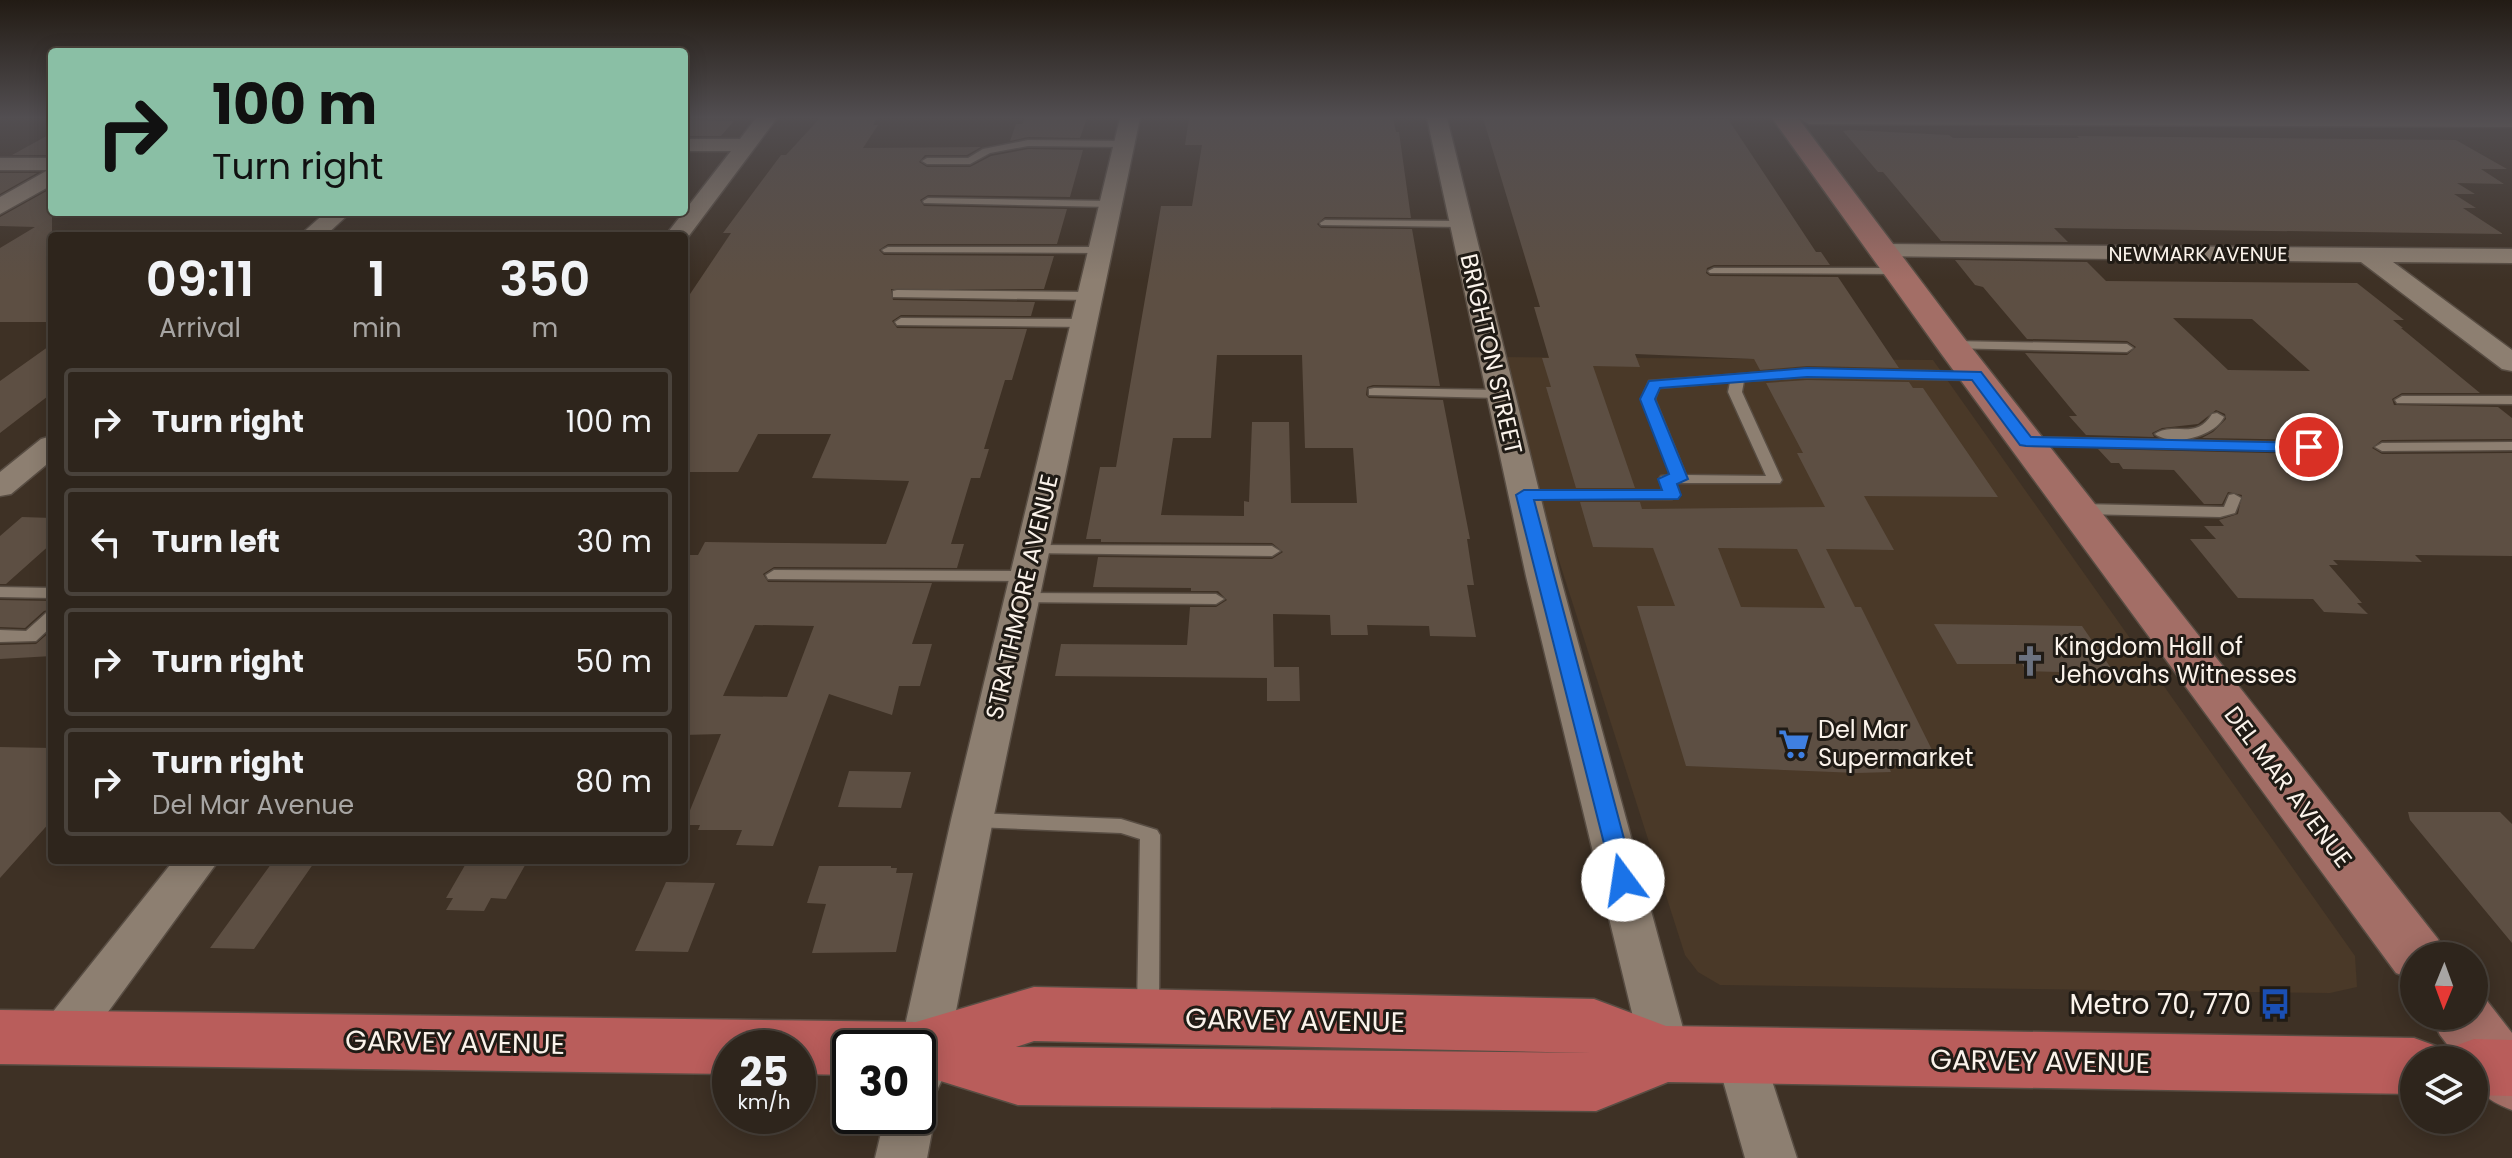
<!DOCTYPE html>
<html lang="en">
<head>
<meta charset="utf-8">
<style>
  :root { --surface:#2e251c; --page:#362d25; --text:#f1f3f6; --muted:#a7a5a3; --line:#49423b }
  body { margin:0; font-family:Poppins,sans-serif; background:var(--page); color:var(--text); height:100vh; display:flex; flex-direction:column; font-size:30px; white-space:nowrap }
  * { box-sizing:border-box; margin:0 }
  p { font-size:26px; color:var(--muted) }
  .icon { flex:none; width:44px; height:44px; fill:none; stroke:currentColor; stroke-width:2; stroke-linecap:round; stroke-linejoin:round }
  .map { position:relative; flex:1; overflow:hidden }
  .side { position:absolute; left:48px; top:232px; width:640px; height:632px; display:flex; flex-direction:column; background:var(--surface); border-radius:8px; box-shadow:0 4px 20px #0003,0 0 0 2px var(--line) }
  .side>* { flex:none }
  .hud { position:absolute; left:48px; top:48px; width:640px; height:168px; border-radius:8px; box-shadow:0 4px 20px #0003,0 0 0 2px var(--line); background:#8abfa5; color:#111; overflow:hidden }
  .needle { width:52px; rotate:181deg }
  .fabs { position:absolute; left:2400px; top:942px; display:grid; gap:16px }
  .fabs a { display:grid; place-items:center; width:88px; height:88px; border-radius:50%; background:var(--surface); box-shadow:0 4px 20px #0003,0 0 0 2px var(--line); font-size:40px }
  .speed { position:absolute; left:712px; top:1030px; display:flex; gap:16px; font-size:40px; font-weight:700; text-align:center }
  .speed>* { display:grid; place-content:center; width:104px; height:104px; border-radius:50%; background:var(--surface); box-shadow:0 4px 20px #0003,0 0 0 2px var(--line); line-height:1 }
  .speed small { font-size:20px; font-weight:400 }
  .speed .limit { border:4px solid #111; border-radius:12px; background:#fff; color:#111 }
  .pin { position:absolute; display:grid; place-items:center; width:68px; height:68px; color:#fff; margin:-34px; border:4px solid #fff; border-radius:50%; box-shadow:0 2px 8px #0007 }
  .me { position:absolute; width:88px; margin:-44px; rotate:346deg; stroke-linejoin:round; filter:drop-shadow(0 0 6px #0008) }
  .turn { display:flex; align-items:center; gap:28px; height:168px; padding:0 32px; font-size:36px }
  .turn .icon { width:104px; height:104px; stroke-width:2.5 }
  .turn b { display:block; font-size:56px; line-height:68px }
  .eta { display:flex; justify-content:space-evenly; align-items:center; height:136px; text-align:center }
  .eta b { font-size:48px; font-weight:600; line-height:56px }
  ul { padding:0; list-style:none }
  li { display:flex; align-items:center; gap:24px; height:108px; margin:0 16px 12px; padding:0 16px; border:4px solid var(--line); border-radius:8px }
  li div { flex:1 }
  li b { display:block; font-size:30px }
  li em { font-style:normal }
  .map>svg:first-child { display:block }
  .built { fill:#4a3928 }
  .building { fill:#5d4f43; fill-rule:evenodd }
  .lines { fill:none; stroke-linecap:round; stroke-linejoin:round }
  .lane-casing { stroke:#584d43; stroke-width:3 }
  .street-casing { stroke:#584d43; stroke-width:3 }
  .secondary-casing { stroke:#584d43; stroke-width:3 }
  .primary-casing { stroke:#584d43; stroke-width:3 }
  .lane { fill:#8d7f71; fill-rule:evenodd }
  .street { fill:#8d7f71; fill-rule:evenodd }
  .secondary { fill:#a36e66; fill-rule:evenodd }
  .primary { fill:#b95d5b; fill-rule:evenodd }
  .route { fill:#1a73e8; stroke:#114b97; stroke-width:2 }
  .labels { text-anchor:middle; stroke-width:6; stroke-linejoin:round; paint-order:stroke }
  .far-street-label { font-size:20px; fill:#fbf3eb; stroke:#201b15 }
  .street-label { font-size:24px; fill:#fbf3eb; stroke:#201b15 }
  .poi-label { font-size:24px; fill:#fbf3eb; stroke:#201b15; text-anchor:start }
  .near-poi-label { font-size:28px; fill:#fbf3eb; stroke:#201b15; text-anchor:end }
  .near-street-label { font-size:28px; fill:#fbf3eb; stroke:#201b15 }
</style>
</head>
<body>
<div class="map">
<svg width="2512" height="1158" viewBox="0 0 2512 1158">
  <rect width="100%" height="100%" fill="#3e3125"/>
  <path class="built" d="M1494 357 1933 360 2355 956 2357 987 2330 993 1720 985 1698 972 1685 955Z"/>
  <path class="building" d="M820 118H877L873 125H878L863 148 981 147 967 155H925L919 162 927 167H970L991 156 1028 149 1083 150 1070 197 928 195 920 200 924 206 1067 209 1057 244H888L879 250 884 255 1054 256 1044 289H891L893 300 1035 302 1031 316 901 315 892 321 897 328 1027 329 1012 380H1005L984 449H989L980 478H971L951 544H964L957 568 774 567 763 574 768 582 932 583 912 644H932L920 686H899L892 715 829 694 773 846 736 845 742 830H698L700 825H684L721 734 684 735V555H698L705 542 886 544 909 481 812 478 831 434H758L738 472H684V303L731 233H723L781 155H786ZM755 625 814 626 787 697 723 696Z
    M1025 118H1087L1080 138 1028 137 1010 141 1016 124H1022Z
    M1189 118H1393L1396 132H1399L1411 218 1325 217 1317 224 1321 228 1412 229 1440 386 1373 385 1367 387 1366 395 1369 398 1443 400 1470 539H1467L1474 585H1467L1476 637 1430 636 1429 626 1367 625 1368 635H1331L1330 615 1273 614 1274 667H1299L1300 701H1267V678L1055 676 1061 644 1187 645 1190 607H1216L1227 600 1218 591H1191V588L1093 587 1098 557 1272 559 1283 552 1272 543 1101 542V539H1086L1100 467H1116L1161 206H1192L1202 145H1185ZM1217 355H1302L1305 448H1353L1357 503H1291L1289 422H1252L1249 502 1244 501V516L1161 515 1173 438H1211Z
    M1483 118 1728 119 1816 252H1821L1830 265H1714L1707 268 1706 273 1710 276 1838 277 1899 368 1807 366 1760 370 1754 359 1635 354 1640 367 1593 366 1635 488H1576L1546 387H1551L1542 358H1549L1534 307H1540Z
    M684 120 734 121 721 136H684Z
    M1850 130 1949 135 1953 138H2079L2077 136 2456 140 2507 169H2481L2504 184 2457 183 2475 194H2454L2476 208H2463L2503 234 2054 228 2068 242 1941 241 1883 172H1878L1843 131Z
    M52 133V155H12Z
    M0 173H37L0 194Z
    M52 188V322H0V248L35 227 0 226V217Z
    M1955 260 2087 262 2106 281 2357 283 2404 320H2393L2403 328H2401L2480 393H2402L2392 399 2394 405 2498 407 2512 418V439L2382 440 2372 448 2382 454 2512 453V556L2415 555 2422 562 2333 560 2338 565H2329L2362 603H2357L2368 614 2324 612 2313 599 2238 598 2190 539H2216L2204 526H2224L2219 520 2238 514 2242 495 2228 492 2222 504H2204L2174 470 2123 469 2119 463H2111L2098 449 2309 454 2319 446 2309 440 2202 438 2213 432 2226 419 2225 414 2216 410 2198 424 2162 428 2152 433 2154 437 2086 435 2069 416H2077L2025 353 2127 355 2136 347 2127 341 2027 339 1983 287 1975 285ZM2173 318 2252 319 2310 371 2228 370Z
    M52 344V393L0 433V381Z
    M1807 380 1909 382 1913 388H1923L1998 497 1864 496 1894 550 1826 549 1855 607H1861L1940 766 1888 765 1891 772 1857 773 1686 766 1637 606H1675L1653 548 1593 547 1580 502H1640L1642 509 1825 507 1797 453H1803L1766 383ZM1718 548 1797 549 1825 608 1741 607Z
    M22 517 52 518V543L6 584H0V536Z
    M0 600 52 601V609L44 611 25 628 0 627Z
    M1934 624 2082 626 2113 671H2106L2113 680 2067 683 2059 672 2026 671 2022 664H1957Z
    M52 630V656L0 659V645L36 644Z
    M0 747 52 748V820L0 878Z
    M849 771 911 772 901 808 838 807Z
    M2408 812H2500L2512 824V943L2410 820Z
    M274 860H316L254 949 210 948Z
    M468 860H528L506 899 491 898 484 911 446 910 453 898H446Z
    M819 866H891V868H897L896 873H913L896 952 812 953 826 904 807 903Z
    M666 882 715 883 688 952 635 951Z"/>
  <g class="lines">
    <defs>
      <path id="lane" d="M1028 140 1125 141 1130 144 1125 147 1028 146 990 153 970 164H927L922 161 927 158H968L983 149Z
        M928 198 1111 201 1116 204 1111 207 924 203 923 201Z
        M1325 220 1461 221 1466 224 1461 227 1321 225 1320 223Z
        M888 247H1100L1106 250 1100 253 884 252 882 250Z
        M1714 268H1899L1905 271 1899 274 1710 273 1708 271Z
        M897 290 1090 292 1096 296 1090 300 893 297V291Z
        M901 318 1084 319 1090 323 1084 327 897 325 895 322Z
        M1952 341 2127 344 2133 348 2127 352 1948 348V342Z
        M1807 369 1976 372 1983 376 1976 380 1807 377 1744 381 1742 392 1782 480 1780 483H1675L1679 495 1672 499H1524L1517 495 1524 491H1663L1659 479 1661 476 1671 475 1641 399 1649 381ZM1730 382 1728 392 1766 476 1686 475 1655 399 1659 388Z
        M1374 388 1500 390 1507 394 1500 398 1369 395V389Z
        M2402 396H2512V404L2397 403 2395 400Z
        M2217 413 2224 417C2214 437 2172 447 2155 434 2174 421 2196 441 2212 414Z
        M2026 437 2309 443 2316 447 2309 451 2021 444 2019 441Z
        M2512 442V450L2382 451 2375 447 2382 443Z
        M2234 494 2241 498 2235 513 2220 517 2081 514 2073 509 2081 504 2220 507H2224L2229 495Z
        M1033 545 1272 546 1280 551 1272 556 1027 553 1025 550Z
        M774 570 1027 571 1035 576 1027 581 768 579 766 575Z
        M0 587 52 588V598L0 597Z
        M1022 593 1216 594 1224 599 1216 604 1016 602 1014 598 1016 594Z
        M52 612V626L36 641 0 642V630L26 631 46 613Z
        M974 813 1121 819 1157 830 1160 835 1159 1010 1156 1017 1148 1020 1140 1017 1137 1010 1140 839 1121 833 974 827 967 825 964 820 967 815Z"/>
      <path id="street" d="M756 118H777L685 241 684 236H665L731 151H684V139H740Z
        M1120 118H1140L993 820 943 1078 935 1094 924 1098 928 1099 935 1116 927 1158H875L885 1116H918V1048H900L951 820Z
        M1427 118H1447L1560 576 1690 1054 1683 1069 1666 1076 1649 1069 1642 1054 1526 576Z
        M1799 118H2512V127L1809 124Z
        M0 158H52V185L0 214V197L48 170H0Z
        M326 212H351L325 236H299Z
        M1884 244 2512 249V263L2393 262 2512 350V371L2502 369 2361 262 1875 256 1872 251 1875 246Z
        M52 436V460L11 494 0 496V472L41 439Z
        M174 860H219L78 1053 61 1059 44 1053 37 1038 44 1023Z
        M1740 1034 1757 1041 1764 1056 1797 1158H1745L1716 1056 1723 1041Z"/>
      <path id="secondary" d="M1772 118H1798L1964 338 2438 939 2446 956H2414V980L2396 973 1940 352Z
        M2474 994 2484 997 2512 1033V1110C2484 1099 2474 1091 2474 1060H2459L2440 1035 2431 1016H2474Z"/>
      <path id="primary" d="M1034 987 1594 999 1666 1026 2414 1038 2436 1046 2443 1060H2414V1094L1668 1082 1596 1111 1018 1105 918 1074V1048H850V1075L798 1074V1048H730V1074L0 1064V1010L916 1022ZM1034 1041 1592 1053 1016 1047Z
        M2474 1039 2512 1040V1096L2474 1095V1060H2446L2452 1047Z"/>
    </defs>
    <use href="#lane" class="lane-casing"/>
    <use href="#street" class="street-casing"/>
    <use href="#secondary" class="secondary-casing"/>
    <use href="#primary" class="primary-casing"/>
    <use href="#lane" class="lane"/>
    <use href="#street" class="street"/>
    <use href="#secondary" class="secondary"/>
    <use href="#primary" class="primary"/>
  </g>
  <linearGradient id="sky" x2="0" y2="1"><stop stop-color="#221b14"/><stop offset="0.42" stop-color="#524e51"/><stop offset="1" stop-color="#524e51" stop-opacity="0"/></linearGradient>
  <rect width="2512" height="280" fill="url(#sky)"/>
  <path class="route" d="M1807 368 1981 372 2031 437 2309 443 2317 447 2309 452 2026 446 2020 445 1972 380 1807 377 1660 388 1655 399 1688 479 1677 484 1681 495 1678 499 1534 500 1635 880 1631 887 1623 890 1615 887 1516 495 1524 490H1662L1658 479 1669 474 1640 399 1649 381Z"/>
  <defs>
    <symbol id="church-bare" viewBox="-9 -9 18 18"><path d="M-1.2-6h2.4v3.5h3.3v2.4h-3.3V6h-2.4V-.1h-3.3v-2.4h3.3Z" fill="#6b7280" stroke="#201b15" stroke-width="2.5" paint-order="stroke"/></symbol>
    <symbol id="supermarket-bare" viewBox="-9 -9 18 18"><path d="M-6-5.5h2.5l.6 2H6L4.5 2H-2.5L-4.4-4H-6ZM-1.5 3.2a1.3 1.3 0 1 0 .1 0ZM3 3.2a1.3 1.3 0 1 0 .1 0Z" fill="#3f7fe0" stroke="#201b15" stroke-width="2.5" paint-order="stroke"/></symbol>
    <symbol id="bus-bare" viewBox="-9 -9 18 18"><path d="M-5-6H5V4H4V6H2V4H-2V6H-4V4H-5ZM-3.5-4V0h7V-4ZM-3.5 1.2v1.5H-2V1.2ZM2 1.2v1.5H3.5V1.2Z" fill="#1a4fb4" stroke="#201b15" stroke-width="2.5" paint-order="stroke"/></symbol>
  </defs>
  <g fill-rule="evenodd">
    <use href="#church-bare" x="2008" y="639" width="44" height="44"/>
    <use href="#supermarket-bare" x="1772" y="722" width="44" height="44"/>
    <use href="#bus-bare" x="2253" y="982" width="44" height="44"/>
  </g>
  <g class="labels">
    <g class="far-street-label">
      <text x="2198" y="261">NEWMARK AVENUE</text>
    </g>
    <g class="street-label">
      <text transform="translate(1491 354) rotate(77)" y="8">BRIGHTON STREET</text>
      <text transform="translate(1022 597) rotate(-77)" y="8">STRATHMORE AVENUE</text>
      <text transform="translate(2288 787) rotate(53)" y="8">DEL MAR AVENUE</text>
    </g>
    <g class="poi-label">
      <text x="2054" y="655">Kingdom Hall of<tspan x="2054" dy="28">Jehovahs Witnesses</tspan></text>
      <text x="1818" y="738">Del Mar<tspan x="1818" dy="28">Supermarket</tspan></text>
    </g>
    <g class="near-poi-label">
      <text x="2251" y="1014">Metro 70, 770</text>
    </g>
    <g class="near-street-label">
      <text transform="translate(1295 1020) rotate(1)" y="10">GARVEY AVENUE</text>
      <text transform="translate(455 1042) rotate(1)" y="10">GARVEY AVENUE</text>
      <text transform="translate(2040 1061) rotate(1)" y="10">GARVEY AVENUE</text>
    </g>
  </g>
</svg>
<div class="fabs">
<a><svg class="needle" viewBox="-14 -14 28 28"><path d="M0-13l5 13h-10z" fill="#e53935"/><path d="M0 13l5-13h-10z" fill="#a7a5a3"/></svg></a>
<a><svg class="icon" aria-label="layers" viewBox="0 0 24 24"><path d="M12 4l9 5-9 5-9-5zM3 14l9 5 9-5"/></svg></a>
</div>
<div class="speed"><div>25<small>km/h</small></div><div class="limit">30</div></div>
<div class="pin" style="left:2309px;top:447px;background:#d93025"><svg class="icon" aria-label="arrive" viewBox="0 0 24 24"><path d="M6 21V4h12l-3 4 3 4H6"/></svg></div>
<svg class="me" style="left:1623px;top:880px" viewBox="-20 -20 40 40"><circle r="19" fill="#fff"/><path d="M0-13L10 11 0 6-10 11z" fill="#1a73e8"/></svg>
<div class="hud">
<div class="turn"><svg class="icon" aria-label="right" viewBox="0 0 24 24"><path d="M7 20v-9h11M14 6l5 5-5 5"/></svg><div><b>100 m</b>Turn right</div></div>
</div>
<section class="side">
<div class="eta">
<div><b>09:11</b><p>Arrival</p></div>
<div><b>1</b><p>min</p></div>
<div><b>350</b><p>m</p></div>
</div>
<ul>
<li><svg class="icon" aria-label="right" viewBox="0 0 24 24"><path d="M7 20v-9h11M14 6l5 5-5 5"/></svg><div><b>Turn right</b></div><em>100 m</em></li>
<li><svg class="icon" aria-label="left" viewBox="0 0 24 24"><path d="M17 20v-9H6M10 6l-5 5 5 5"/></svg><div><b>Turn left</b></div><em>30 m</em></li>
<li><svg class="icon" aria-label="right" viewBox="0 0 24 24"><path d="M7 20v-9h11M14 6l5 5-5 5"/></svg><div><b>Turn right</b></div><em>50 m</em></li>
<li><svg class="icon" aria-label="right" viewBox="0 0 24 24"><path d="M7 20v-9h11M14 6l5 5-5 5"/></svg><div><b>Turn right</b><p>Del Mar Avenue</p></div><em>80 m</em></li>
</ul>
</section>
</div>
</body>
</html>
